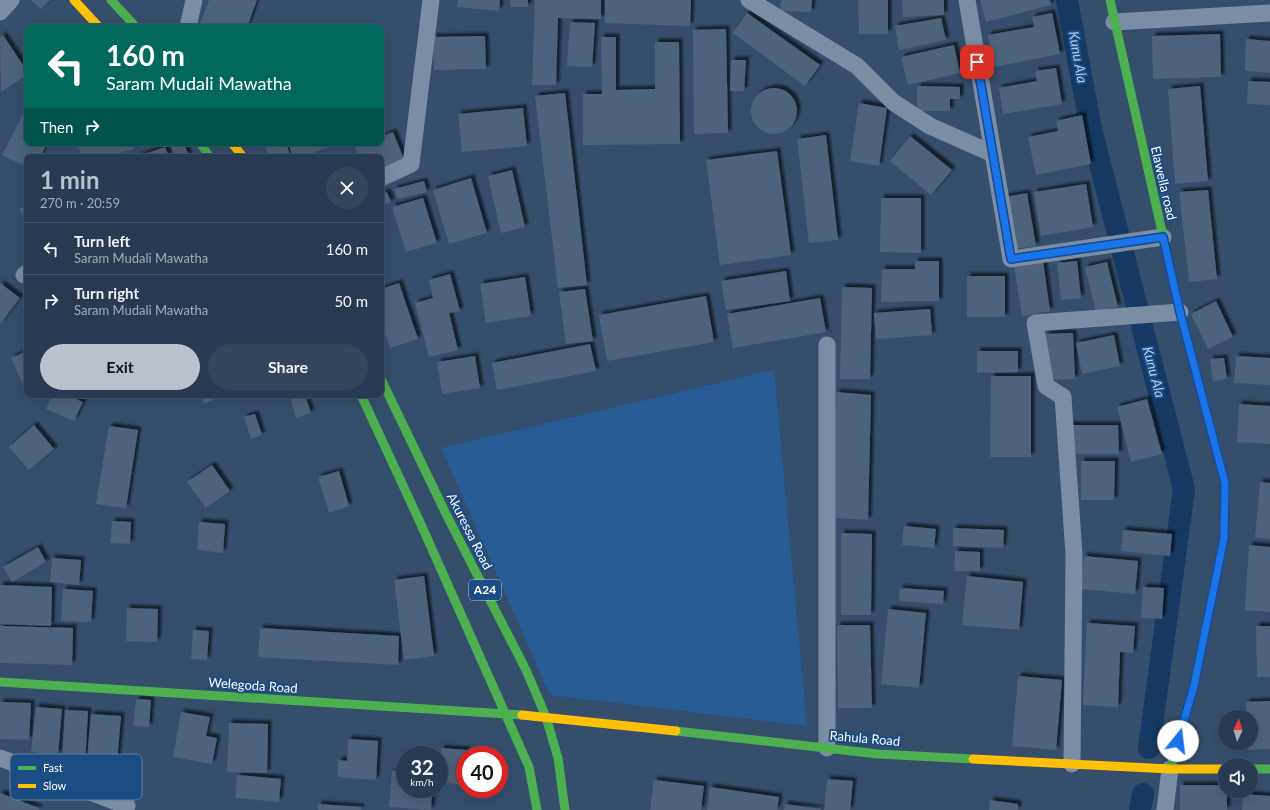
<!DOCTYPE html>
<html lang="en">
<head>
<meta charset="utf-8">
<style>
  :root { --surface:#273a51; --page:#33455b; --text:#f1f3f6; --muted:#a4adb7; --line:#435468; --accent:#b8c1cc }
  body { margin:0; font-family:Lato,sans-serif; background:var(--page); color:var(--text); height:100vh; display:flex; flex-direction:column; font-size:15px; white-space:nowrap }
  * { box-sizing:border-box; margin:0 }
  p { font-size:13px; color:var(--muted) }
  .icon { flex:none; width:22px; height:22px; fill:none; stroke:currentColor; stroke-width:2; stroke-linecap:round; stroke-linejoin:round }
  .map { position:relative; flex:1; overflow:hidden }
  .sheet { position:absolute; left:24px; top:154px; width:360px; height:244px; display:flex; flex-direction:column; background:var(--surface); border-radius:8px; box-shadow:0 4px 16px #0002,0 0 0 1px var(--line) }
  .sheet>* { flex:none }
  .top-card { position:absolute; left:24px; top:24px; width:360px; height:122px; border-radius:8px; box-shadow:0 4px 16px #0002,0 0 0 1px var(--line); background:#00695c; color:#fff; overflow:hidden }
  .needle { width:26px; rotate:4deg }
  .fabs { position:absolute; left:1218px; top:710px; display:grid; gap:8px }
  .fabs a { display:grid; place-items:center; width:40px; height:40px; border-radius:50%; background:var(--surface); box-shadow:0 4px 16px #0002,0 0 0 1px var(--line); font-size:20px }
  .speed { position:absolute; left:396px; top:746px; display:flex; gap:8px; font-size:20px; font-weight:700; text-align:center }
  .speed>* { display:grid; place-content:center; width:52px; height:52px; border-radius:50%; background:var(--surface); box-shadow:0 4px 16px #0002,0 0 0 1px var(--line); line-height:1 }
  .speed small { font-size:10px; font-weight:400 }
  .speed .limit { border:6px solid #d22; background:#fff; color:#111 }
  .pin { position:absolute; display:grid; place-items:center; width:34px; height:34px; color:#fff; margin:-17px; border-radius:8px; box-shadow:0 2px 6px #0006 }
  .me { position:absolute; width:44px; margin:-22px; rotate:16deg; stroke-linejoin:round; filter:drop-shadow(0 0 3px #0008) }
  .turn { display:flex; align-items:center; gap:14px; height:84px; padding:0 16px; font-size:18px }
  .turn .icon { width:52px; height:52px; stroke-width:2.5 }
  .turn b { display:block; font-size:28px; line-height:34px }
  .then { display:flex; align-items:center; height:38px; padding:0 16px; background:#0003; gap:8px; font-size:15px }
  .round { display:grid; place-items:center; flex:none; width:42px; height:42px; border-radius:21px; background:var(--page) }
  .head { display:flex; align-items:center; justify-content:space-between; height:68px; padding:0 16px }
  h1 { font-size:24px; font-weight:700; line-height:30px; color:var(--accent) }
  .cta { display:flex; gap:8px; margin-top:auto; padding:8px 16px }
  .cta a { flex:1; height:46px; border-radius:24px; background:var(--accent); color:#111; font-size:16px; font-weight:700; line-height:46px; text-align:center }
  .cta a+a { background:var(--page); color:var(--text) }
  ul { padding:0; list-style:none }
  li { display:flex; align-items:center; gap:12px; height:52px; padding:0 16px; border-top:1px solid var(--line) }
  li div { flex:1 }
  li b { display:block; font-size:15px }
  li em { font-style:normal }
  .map>svg:first-child { display:block }
  .green { fill:#275c96 }
  .lines { fill:none; stroke-linecap:round; stroke-linejoin:round }
  .canal { stroke:#153963; stroke-width:22 }
  .building { fill:#4d637b; filter:url(#shadow) }
  .street { stroke:#7a8da2; stroke-width:17 }
  .fast { stroke:#4caf50; stroke-width:9 }
  .slow { stroke:#ffc107; stroke-width:9 }
  .route-casing { stroke:#114b97; stroke-width:10 }
  .route { stroke:#1a73e8; stroke-width:7 }
  .labels { text-anchor:middle; stroke-width:4; stroke-linejoin:round; paint-order:stroke }
  .shield { fill:#1c4c84; stroke:#bbc9da; stroke-width:1 }
  .shield-label { font-size:12px; font-weight:bold; fill:#fff }
  .street-label { font-size:13px; fill:#fff; stroke:#1c4c84 }
  .water-label { font-size:14px; font-style:italic; fill:#adcff2; stroke:#1c4c84 }
  .key { fill:#1c4c84; stroke:#6082a9; stroke-width:1 }
  .key-label { font-size:11px; fill:#fff }
</style>
</head>
<body>
<div class="map">
<svg width="1270" height="810" viewBox="0 0 1270 810">
  <defs>
    <filter id="shadow"><feDropShadow dx="3.5" dy="-3.5" stdDeviation="1" flood-color="#0009"/></filter>
  </defs>
  <rect width="100%" height="100%" fill="#344e6c"/>
  <path class="green" d="M774 370 807 726 550 695 441 448Z"/>
  <g class="lines">
    <path class="canal" d="M1067 0 1091 129 1184 489 1149 748
      M1140 810 1143 794"/>
  </g>
  <path class="building" d="M31 0H50L41 9Z
    M209 0H257L247 27H199Z
    M458 0H500L499 11 457 7Z
    M510 0H528V7H510Z
    M535 0H601V19L558 18 556 85H532Z
    M605 0H691L690 26 605 23Z
    M781 0H812L811 12 780 11Z
    M858 0H888V34H859Z
    M902 0H944V15L903 17Z
    M980 0H1050L1051 5 986 22Z
    M747 13 820 65 805 86 733 33Z
    M1052 13 1060 54 994 67 988 35 1034 27 1032 17Z
    M941 18 946 40 899 50 895 26Z
    M570 22 595 23 592 67 567 66Z
    M726 29 728 133 694 134 693 30Z
    M1220 34 1221 77 1153 79 1152 36Z
    M3 35 27 71V75L1 92 0 38Z
    M485 36 486 69 434 70 433 37Z
    M601 37H616V90L655 89V42H679L680 144 583 145V94H602Z
    M1246 39 1270 41V73L1245 71Z
    M954 45 960 73 908 85 901 57Z
    M731 60H746L744 91H730Z
    M1056 68 1062 104 1003 114 999 88 1037 81 1035 71Z
    M1248 81 1270 82V105L1247 104Z
    M917 86 960 87V99H950V111H917Z
    M1200 86 1208 181 1175 184 1168 89Z
    M751 111a23 23 0 1 1 46 0a23 23 0 1 1-46 0Z
    M565 93 587 285 558 288 535 96Z
    M859 103 887 108 879 166 850 161Z
    M27 106V143H47L40 157H27V167L2 155Z
    M523 108 527 146 462 152 458 114Z
    M1082 115 1091 164 1036 175 1028 137 1058 131 1056 121Z
    M393 132 406 164 381 174V157H359L355 147 365 143H381V137Z
    M826 135 838 240 809 243 797 139Z
    M910 136 952 170 931 195 890 161Z
    M78 143H134L135 149 102 157H81Z
    M170 143H184L189 157H175Z
    M264 143H286L291 157H269Z
    M288 143H339L302 157H293Z
    M165 147 169 157H136Z
    M777 151 791 255 720 265 706 160Z
    M512 170 525 227 501 233 488 176Z
    M471 178 487 233 449 244 433 190Z
    M424 181 427 192 397 199 394 189Z
    M1086 184 1093 227 1041 236 1034 192Z
    M1208 190 1217 279 1189 282 1179 192Z
    M387 192 391 202 381 206V194Z
    M1027 193 1036 246 1013 249 1004 197Z
    M423 198 437 243 406 252 392 207Z
    M881 198H921V253L880 252Z
    M27 205V224L19 209Z
    M915 261H939V301L881 302 882 269H915Z
    M1043 261 1050 311 1022 316 1014 266Z
    M1077 261 1081 298 1061 300 1057 263Z
    M1107 262 1118 307 1096 312 1085 267Z
    M786 271 790 301 726 310 721 281Z
    M450 274 460 311 449 313 458 350 429 357 415 303 433 298 429 280Z
    M967 276H1005V317H967Z
    M525 277 531 316 486 323 480 284Z
    M0 283 20 298 0 324Z
    M399 283 418 339 390 348 381 322V289Z
    M842 287 872 288 870 379H840Z
    M585 289 593 341 566 344 559 292Z
    M706 296 714 342 607 361 599 315Z
    M820 298 826 332 733 348 727 314Z
    M1216 301 1233 337 1208 349 1191 314Z
    M930 309 932 335 876 339 874 313Z
    M1073 333 1075 379 1047 380 1045 334Z
    M1114 335 1120 366 1082 374 1076 343Z
    M590 344 596 371 497 390 492 363Z
    M27 351V394L11 358Z
    M977 351H1018V372L977 373Z
    M475 356 480 388 442 394 437 362Z
    M1236 356 1270 358V385L1234 383Z
    M1224 358 1227 379 1213 381 1210 359Z
    M991 376H1031V457H990Z
    M836 392 871 395 868 520 833 518Z
    M52 395H66L83 402 74 421 46 409Z
    M200 395H225L204 404Z
    M300 395H305L311 413 296 418 290 398Z
    M1147 399 1162 454 1131 462 1117 407Z
    M1239 404 1270 406V444L1237 442Z
    M255 414 262 435 251 439 244 417Z
    M34 425 54 449 29 470 9 447Z
    M1069 425H1118L1119 454H1070Z
    M109 426 138 430 126 508 96 504Z
    M1081 461H1115L1114 500H1081Z
    M212 465 230 491 206 508 187 482Z
    M339 471 349 506 329 513 318 477Z
    M1260 482 1270 483V539L1255 537Z
    M112 521 131 522 130 544 110 543Z
    M199 522 225 524 223 553 197 550Z
    M904 526 936 529 934 548 902 545Z
    M953 528 1004 530 1003 548 953 546Z
    M1123 530 1172 534 1170 556 1121 551Z
    M841 533 872 534 871 615H841Z
    M1249 545 1270 547V612L1245 610Z
    M38 547 46 562 12 582 3 567Z
    M955 551 980 552V571H954Z
    M1084 556 1138 561 1135 594 1081 589Z
    M52 558 81 560 79 585 50 582Z
    M424 576 434 656 404 660 394 580Z
    M967 576 1023 582 1019 630 962 625Z
    M0 585 52 587 51 626 0 624Z
    M1143 587 1164 588 1162 619 1141 618Z
    M900 588 944 591 943 604 899 601Z
    M63 589 93 591 91 622 61 621Z
    M127 608 158 609 157 642 126 641Z
    M888 609 926 613 919 688 881 684Z
    M1087 623 1135 626 1133 653 1120 652 1118 707 1083 705Z
    M837 625H870L872 708H838Z
    M0 626 73 628 72 665 0 663Z
    M1256 626H1270V677H1257Z
    M260 628 399 636 398 665 258 657Z
    M193 630 209 631 207 660 191 659Z
    M1018 676 1062 680 1056 750 1012 746Z
    M136 699 151 700 149 727 133 726Z
    M1270 701V749L1248 750V743H1251V717H1246V702Z
    M0 702 31 703 29 740 0 739Z
    M36 707 62 709 58 755 31 752Z
    M65 710 88 711 85 766 62 765Z
    M181 712 210 717 206 736 217 738 212 764 173 757Z
    M91 714 121 716 116 775 86 772Z
    M229 723 268 724 267 773 227 772Z
    M348 739 378 741 376 780 338 777V760L347 761Z
    M441 748 467 750V755H465L464 785 439 782Z
    M404 769H405V789H432L431 810 389 807 392 771 404 772Z
    M237 775 281 779 279 802 235 798Z
    M827 779 853 781 850 810H824Z
    M654 780 704 786 701 810H650Z
    M1180 785H1225V791H1227V810H1180Z
    M710 787 779 797 777 810H707Z
    M0 793 39 808V810H0Z
    M1243 794 1270 796V810H1242Z
    M990 800 1018 804V810H989Z
    M318 804 361 807V810H318Z
    M785 804 821 809V810H784Z"/>
  <g class="lines">
    <path class="street" d="M749 0 857 66 893 102 930 126 993 154
      M967 0 1011 259 1163 237
      M0 12 11 0
      M1114 22 1270 13
      M188 27 194 0
      M381 178 411 164 431 0
      M24 275 27 273
      M827 748V345
      M0 758 127 806 125 810
      M1072 764 1074 554 1063 397 1046 386 1035 323 1180 312
      M1165 810 1170 769"/>
    <path class="fast" d="M111 0 136 27
      M1110 0 1180 312 1208 418
      M200 143 210 157
      M381 379 447 516 526 670 546 717 558 758 565 810
      M361 395 419 520 529 767 537 810
      M0 682 522 715
      M676 731 878 754 973 759
      M1170 769 1194 686 1201 651
      M1251 769H1270"/>
    <path class="slow" d="M74 0 99 27
      M232 143 243 157
      M1201 651 1224 538 1225 483 1208 418
      M522 715 676 731
      M973 759 1170 769H1225"/>
  </g>
  <g class="lines">
    <defs>
      <path id="route" d="M977 62 1011 259 1163 237 1180 312 1225 483 1224 538 1194 686 1178 741"/>
    </defs>
    <use href="#route" class="route-casing"/>
    <use href="#route" class="route"/>
  </g>
  <g class="labels">
    <rect class="shield" x="469" y="580" width="32" height="20" rx="3"/>
    <g class="shield-label">
      <text x="485" y="594">A24</text>
    </g>
    <g class="street-label">
      <text transform="translate(1164 183) rotate(77)" y="5">Elawella road</text>
      <text transform="translate(470 531) rotate(63)" y="5">Akuressa Road</text>
      <text transform="translate(253 685) rotate(4)" y="5">Welegoda Road</text>
      <text transform="translate(865 738) rotate(5)" y="5">Rahula Road</text>
    </g>
    <g class="water-label">
      <text transform="translate(1078 57) rotate(80)" y="5">Kunu Ala</text>
      <text transform="translate(1154 372) rotate(75)" y="5">Kunu Ala</text>
    </g>
  </g>
  <rect x="10" y="754" width="132" height="46" rx="6" class="key"/>
  <rect x="18" y="766" width="18" height="4" fill="#4caf50"/>
  <rect x="18" y="784" width="18" height="4" fill="#ffc107"/>
  <g class="key-label">
    <text x="43" y="772">Fast</text>
    <text x="43" y="790">Slow</text>
  </g>
</svg>
<div class="fabs">
<a><svg class="needle" viewBox="-14 -14 28 28"><path d="M0-13l5 13h-10z" fill="#e53935"/><path d="M0 13l5-13h-10z" fill="#a4adb7"/></svg></a>
<a><svg class="icon" aria-label="sound" viewBox="0 0 24 24"><path d="M4 9h4l5-4v14l-5-4H4zM17 9q2 3 0 6"/></svg></a>
</div>
<div class="speed"><div>32<small>km/h</small></div><div class="limit">40</div></div>
<div class="pin" style="left:977px;top:62px;background:#d93025"><svg class="icon" aria-label="arrive" viewBox="0 0 24 24"><path d="M6 21V4h12l-3 4 3 4H6"/></svg></div>
<svg class="me" style="left:1178px;top:741px" viewBox="-20 -20 40 40"><circle r="19" fill="#fff"/><path d="M0-13L10 11 0 6-10 11z" fill="#1a73e8"/></svg>
<div class="top-card">
<div class="turn"><svg class="icon" aria-label="left" viewBox="0 0 24 24"><path d="M17 20v-9H6M10 6l-5 5 5 5"/></svg><div><b>160 m</b>Saram Mudali Mawatha</div></div>
<div class="then">Then<svg class="icon" aria-label="right" viewBox="0 0 24 24"><path d="M7 20v-9h11M14 6l5 5-5 5"/></svg></div>
</div>
<section class="sheet">
<div class="head"><div><h1>1 min</h1><p>270 m · 20:59</p></div><a class="round"><svg class="icon" aria-label="close" viewBox="0 0 24 24"><path d="M6 6l12 12M18 6L6 18"/></svg></a></div>
<ul>
<li><svg class="icon" aria-label="left" viewBox="0 0 24 24"><path d="M17 20v-9H6M10 6l-5 5 5 5"/></svg><div><b>Turn left</b><p>Saram Mudali Mawatha</p></div><em>160 m</em></li>
<li><svg class="icon" aria-label="right" viewBox="0 0 24 24"><path d="M7 20v-9h11M14 6l5 5-5 5"/></svg><div><b>Turn right</b><p>Saram Mudali Mawatha</p></div><em>50 m</em></li>
</ul>
<div class="cta"><a>Exit</a><a>Share</a></div>
</section>
</div>
</body>
</html>
